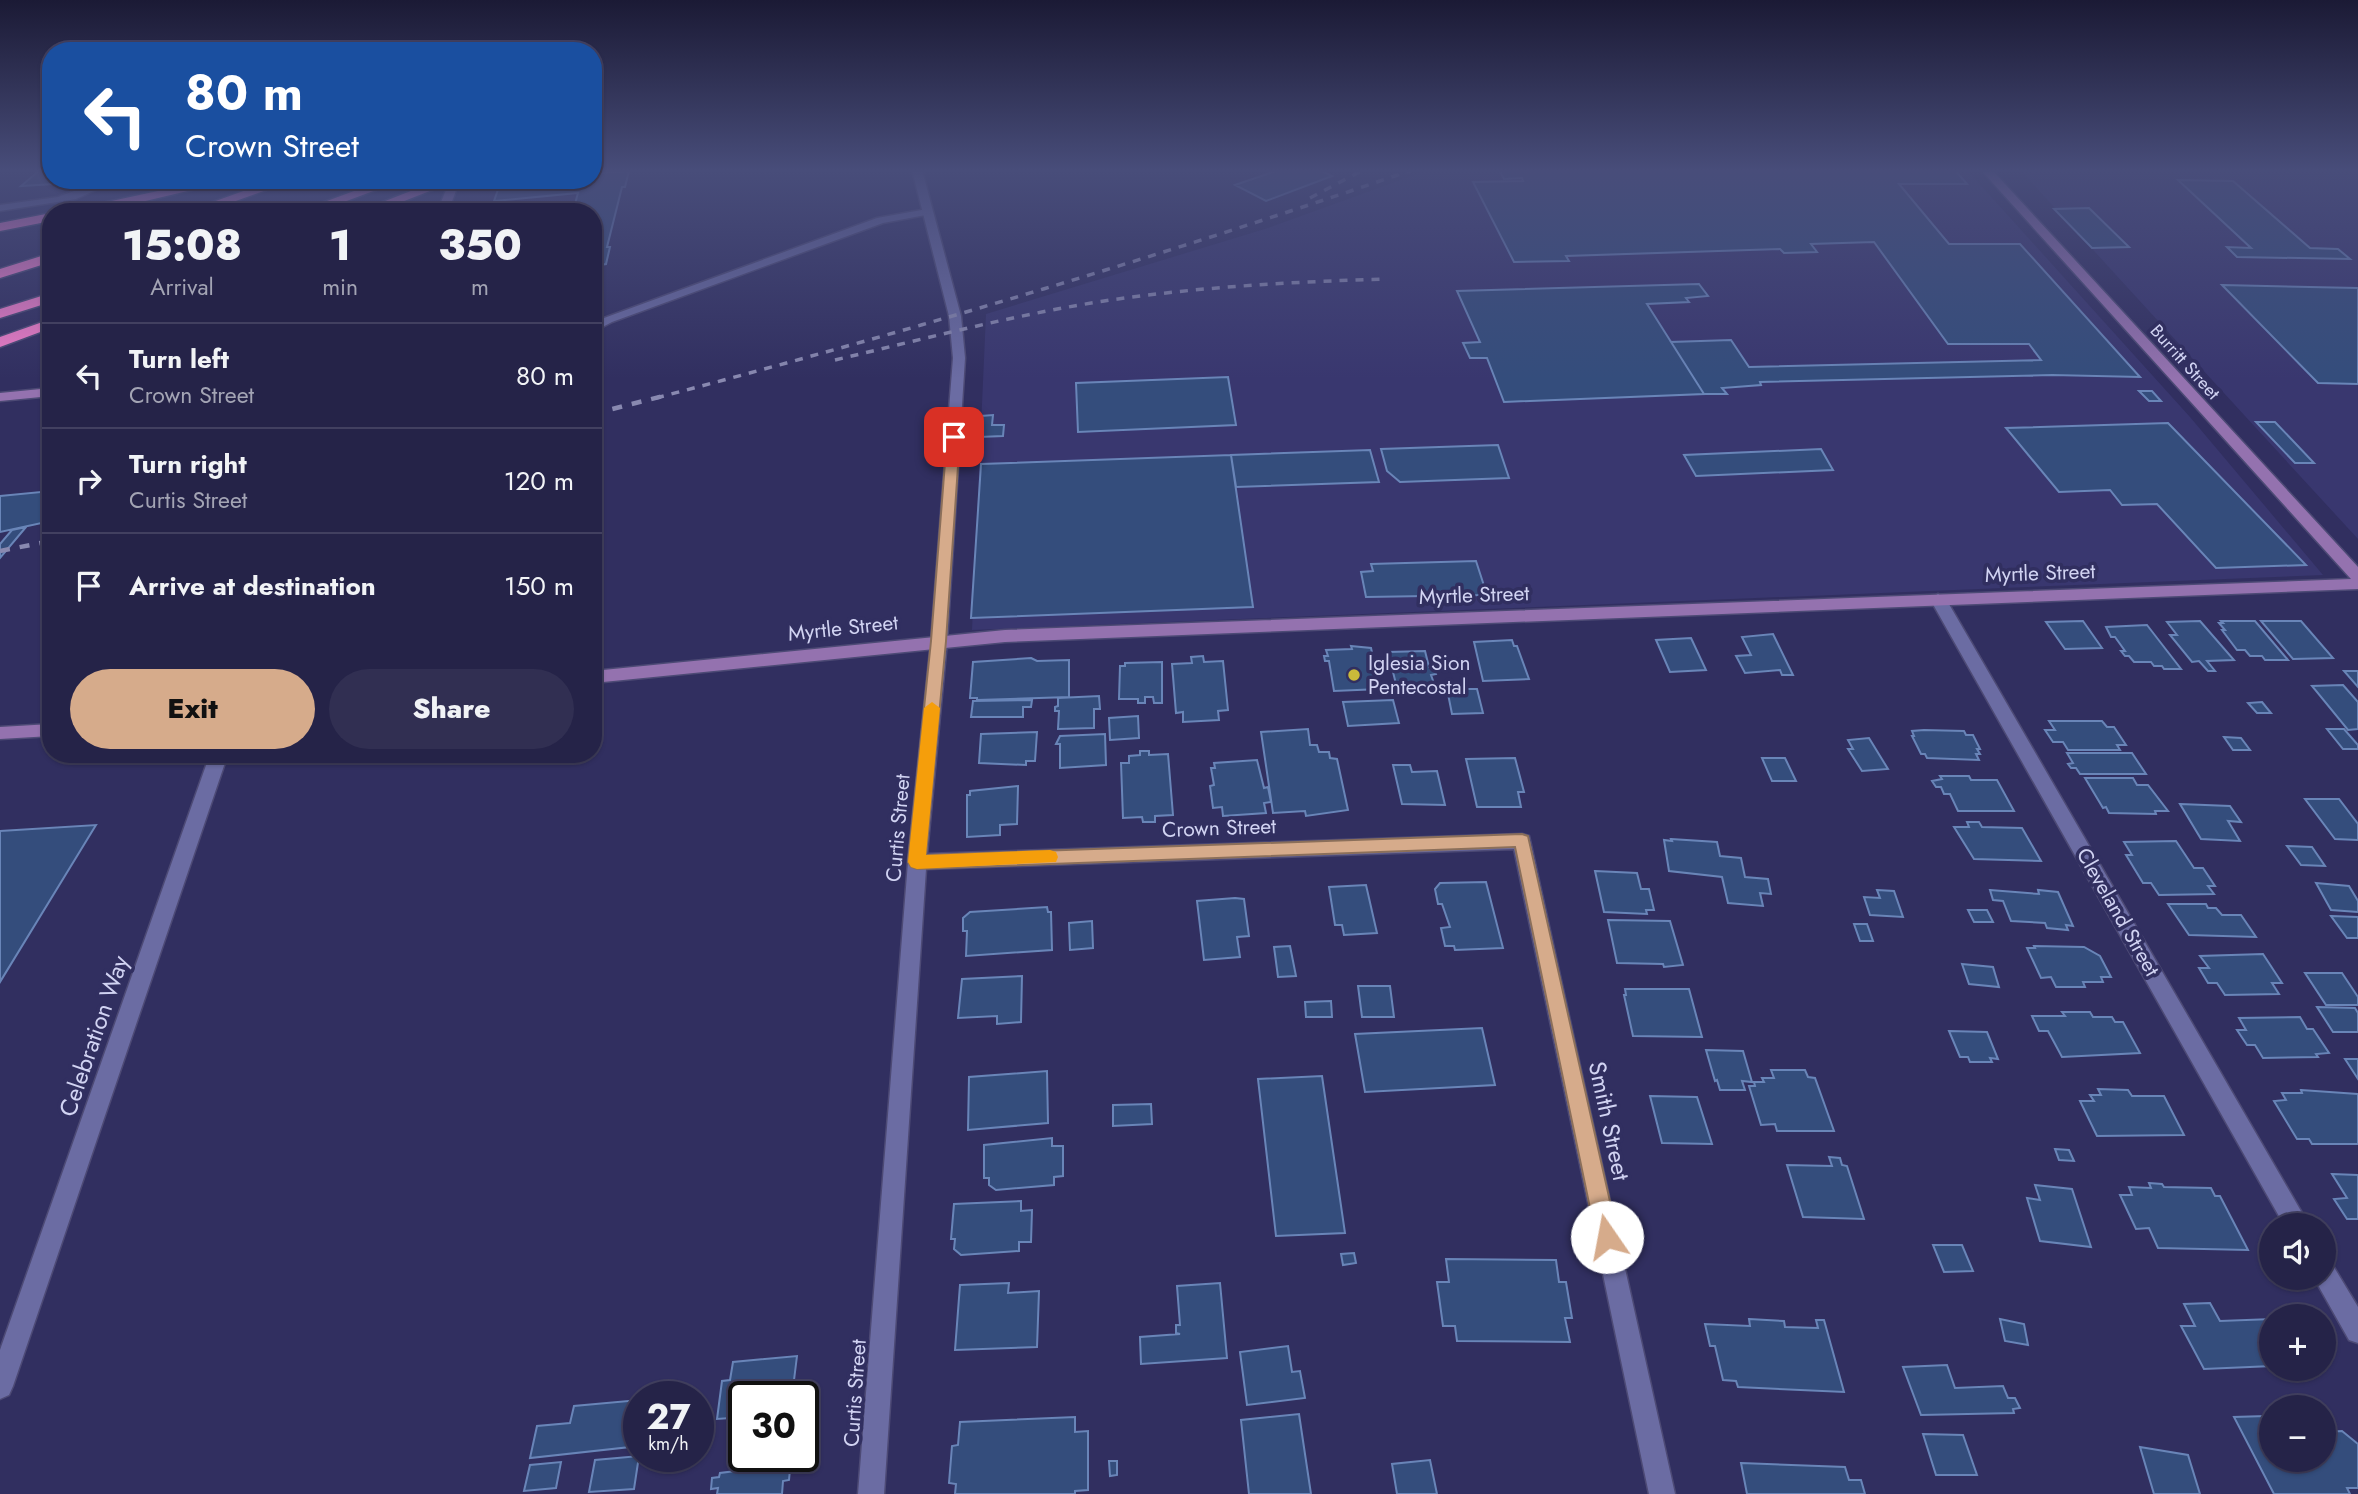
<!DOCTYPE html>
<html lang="en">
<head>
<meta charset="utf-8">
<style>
  :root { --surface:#252348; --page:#312f52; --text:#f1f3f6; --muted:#a3a4b4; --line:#424060; --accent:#d6ab8b }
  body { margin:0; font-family:Jost,sans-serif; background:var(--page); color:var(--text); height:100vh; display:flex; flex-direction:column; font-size:26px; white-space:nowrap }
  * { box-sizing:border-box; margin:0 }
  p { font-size:23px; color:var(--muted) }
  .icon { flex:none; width:38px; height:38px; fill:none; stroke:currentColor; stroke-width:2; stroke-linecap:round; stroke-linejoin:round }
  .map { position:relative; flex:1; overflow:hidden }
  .drawer { position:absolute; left:42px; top:203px; width:560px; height:560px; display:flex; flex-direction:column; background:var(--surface); border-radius:28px; box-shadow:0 2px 5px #0004,0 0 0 2px var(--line) }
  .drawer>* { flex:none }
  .guide { position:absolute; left:42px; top:42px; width:560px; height:147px; border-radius:28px; box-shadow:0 2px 5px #0004,0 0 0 2px var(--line); background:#1a4fa0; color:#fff; overflow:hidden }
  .tools { position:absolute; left:2259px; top:1213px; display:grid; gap:14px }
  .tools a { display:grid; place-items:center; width:77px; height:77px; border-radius:50%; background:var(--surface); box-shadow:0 2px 5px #0004,0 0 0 2px var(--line); font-size:35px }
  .speed { position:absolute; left:623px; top:1381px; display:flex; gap:14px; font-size:35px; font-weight:700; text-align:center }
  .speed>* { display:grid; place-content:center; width:91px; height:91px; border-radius:50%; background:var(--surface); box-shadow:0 2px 5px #0004,0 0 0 2px var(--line); line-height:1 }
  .speed small { font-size:18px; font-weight:400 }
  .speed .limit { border:4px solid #111; border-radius:10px; background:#fff; color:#111 }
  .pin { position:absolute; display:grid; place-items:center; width:60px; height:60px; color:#fff; margin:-30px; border-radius:14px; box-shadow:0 4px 10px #0006 }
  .me { position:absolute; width:77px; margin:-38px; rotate:348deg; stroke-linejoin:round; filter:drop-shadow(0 0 5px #0008) }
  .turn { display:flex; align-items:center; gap:24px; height:147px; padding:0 28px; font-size:32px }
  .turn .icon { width:91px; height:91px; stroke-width:2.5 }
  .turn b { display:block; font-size:49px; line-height:60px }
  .eta { display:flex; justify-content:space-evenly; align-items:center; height:119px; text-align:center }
  .eta b { font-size:42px; font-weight:800; line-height:49px }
  .primary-button { display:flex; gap:14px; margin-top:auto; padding:14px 28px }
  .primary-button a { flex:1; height:80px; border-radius:42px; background:var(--accent); color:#111; font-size:28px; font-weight:800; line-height:80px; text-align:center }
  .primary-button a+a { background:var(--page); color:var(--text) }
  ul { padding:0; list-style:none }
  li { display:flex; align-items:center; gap:21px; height:105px; padding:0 28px; border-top:2px solid var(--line) }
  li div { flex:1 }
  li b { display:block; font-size:26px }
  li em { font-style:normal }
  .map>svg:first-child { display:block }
  .built { fill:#39376f }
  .building { fill:#344d7c; stroke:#6985b8; stroke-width:2 }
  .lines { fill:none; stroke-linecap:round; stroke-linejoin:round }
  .lane-casing { stroke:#4d4a75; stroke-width:3 }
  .street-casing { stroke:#4d4a75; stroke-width:3 }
  .secondary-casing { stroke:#4d4a75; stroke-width:3 }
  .highway-casing { stroke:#4d4a75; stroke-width:3 }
  .lane { fill:#6b6ca3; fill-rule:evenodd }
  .street { fill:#6b6ca3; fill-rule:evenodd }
  .secondary { fill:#9472af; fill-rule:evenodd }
  .highway { fill:#f47fcb; fill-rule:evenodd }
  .rail-far1 { stroke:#8989b0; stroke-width:3.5; stroke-dasharray:8 8; stroke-linecap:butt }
  .rail { stroke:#8989b0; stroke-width:4.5; stroke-dasharray:10 10; stroke-linecap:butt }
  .route { fill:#d6ab8b; stroke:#8b6f5a; stroke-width:2 }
  .slow { fill:#f59e0b }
  .poi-dot { fill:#caba3a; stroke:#312f60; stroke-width:2.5 }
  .labels { text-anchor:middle; stroke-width:7; stroke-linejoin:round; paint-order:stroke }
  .far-street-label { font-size:18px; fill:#d1d3f2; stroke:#312f60 }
  .street-label { font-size:21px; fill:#d1d3f2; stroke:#312f60 }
  .poi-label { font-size:21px; fill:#d1d3f2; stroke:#312f60; text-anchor:start }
  .near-street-label { font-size:24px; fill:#d1d3f2; stroke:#312f60 }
</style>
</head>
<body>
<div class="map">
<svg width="2358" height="1494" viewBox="0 0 2358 1494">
  <rect width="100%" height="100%" fill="#312f60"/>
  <path class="built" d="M1428 170H1967L2190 417 2323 575 972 630 986 314 1268 228Z
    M2020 170H2358V539L2245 416Z"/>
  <path class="building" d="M40 170H51V180H72L70 183 21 186Z
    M1279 170H1320L1332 176 1266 201 1235 185Z
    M1499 170H1955L1967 184H1899L1949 244H2020L2140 377 2052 375 1760 382 1761 385 1722 388 1727 394H1704L1671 342 1731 340 1749 367 2041 360 2029 344H1948L1874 242 1811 244 1817 252 1784 253 1780 249 1566 256 1569 261 1514 262 1473 182 1523 181 1522 178 1504 179Z
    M629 171 625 187H622L607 247H610L606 264 593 266V212H564L573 211 578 193 494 201 501 181 593 180V176L600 173Z
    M2178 180 2233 181 2310 248 2338 249 2350 259 2237 257 2227 247 2251 248Z
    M2089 208 2129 247 2092 248 2054 209Z
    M1699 284 1708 296 1686 298 1689 302 1647 304 1704 394 1504 402 1487 358H1470L1463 343 1480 342 1457 291Z
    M2222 285 2358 288V384L2318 383Z
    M1228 377 1236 425 1078 432 1076 383Z
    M2139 391H2152L2161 401H2149Z
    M993 415 992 425H1004L1003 436 979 437 981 416Z
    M2256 422H2275L2314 463H2295Z
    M2168 423 2306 565 2216 568 2157 504 2122 505 2110 490 2059 492 2006 428Z
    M1498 445 1509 478 1400 482 1387 471 1381 449Z
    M1821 449 1833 470 1696 476 1684 455Z
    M1370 450 1379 482 1236 487 1231 455Z
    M1231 455 1253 607 971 618 981 464Z
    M51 491V521L0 532V496Z
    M26 527 0 558V544L12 530Z
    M1476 561 1487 595 1366 597 1361 572 1373 571 1371 564Z
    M2083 621 2102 648 2065 649 2046 622Z
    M2200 621 2234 660 2207 661 2215 671H2208L2199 661 2192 662 2170 635H2177L2167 622Z
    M2221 621H2255L2288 660H2265L2262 656H2250L2245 650H2237L2222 630H2225L2219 623H2223Z
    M2261 621H2301L2333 658 2293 659Z
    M2147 625 2181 669H2164L2162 666H2154L2151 662H2134L2129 656H2125L2121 651H2125L2115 637H2111L2106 627Z
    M1773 634 1793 675H1782L1780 670 1745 673 1736 656 1751 655 1742 637Z
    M1691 638 1706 670 1670 672 1656 640Z
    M1512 640 1514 646H1517L1529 679 1483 681 1474 642Z
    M1351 646 1371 648 1380 689 1334 691 1329 661H1325L1324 656H1328L1326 650 1352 649Z
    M1425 651 1429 667H1434L1436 674 1431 675 1435 686 1397 688 1388 652Z
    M1203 656 1204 662 1223 661 1228 710 1218 711 1219 720 1183 722V712L1176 713 1172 664 1192 663 1191 657Z
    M1031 658 1037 661 1069 660V697L977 700V698H970L973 662Z
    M1162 662V703H1154L1153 697H1145V703H1138V699H1119L1120 666H1125V663Z
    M2344 671H2358V687Z
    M2343 685 2358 702V729L2348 730 2312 686Z
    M1447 689H1477L1483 713 1452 714Z
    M1099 696 1100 709H1094V728L1058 729 1059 711H1055V707L1058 706V698Z
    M1032 700 1031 707H1023V717H971L973 701Z
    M1393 700 1399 723 1348 726 1343 702Z
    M2262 702 2271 713H2257L2248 703Z
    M1138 716 1139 738 1110 740 1109 718Z
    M2049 721H2102L2107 727H2114L2126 745H2117L2120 750H2068L2063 742H2053L2045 730H2055Z
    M1308 729 1310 745H1317L1319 752H1329L1330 758 1337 759 1348 810 1306 816 1305 811 1273 813 1261 732Z
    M2327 729H2344L2358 745V749H2343Z
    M1924 730 1964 731 1966 735H1973L1980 749H1977L1980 754H1976L1979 760 1927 758 1925 754H1921L1912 736H1914L1912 731Z
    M1037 732 1035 761H1026V765L979 763 981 734Z
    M1105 734 1106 765 1060 768V744H1056L1060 736Z
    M2224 737 2241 738 2250 750H2233Z
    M1869 738 1888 769 1862 771 1848 749H1853L1848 740Z
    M1140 751H1149V755L1168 754 1173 815 1155 816V822H1143L1142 817 1123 818 1121 763H1129V756L1140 755Z
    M2067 753H2132L2146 774H2080L2076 768H2071L2068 764 2073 763Z
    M1515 758 1524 792H1518L1521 807H1477L1466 759Z
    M1762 758H1785L1796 781H1772Z
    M1257 760 1264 788 1268 787 1271 802 1264 803 1266 813 1223 816 1222 807 1213 808 1210 786 1214 785 1211 768H1215L1214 763Z
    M1393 765H1410L1412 772 1437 771 1445 805 1402 804Z
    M1940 776H1969L1971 780H1997L2014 811H1958L1950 794H1944L1941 787H1936L1932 781 1942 779Z
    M2085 778H2133L2137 785H2148L2168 811H2155L2156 814 2109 813 2106 807 2103 808Z
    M1018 786 1017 824 1000 825V835L967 837V795H970V791Z
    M2305 799H2339L2358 824V840L2335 839Z
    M2180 804 2230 806 2241 822 2228 821 2240 841 2201 839Z
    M1967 822H1979L1982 827 2022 828 2041 861 1974 859 1954 827H1969Z
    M96 825 0 982V831Z
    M1671 839 1717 842 1720 856 1741 858 1745 877 1768 879 1771 894 1760 893 1763 906 1728 903 1722 877 1669 871 1664 840 1672 841Z
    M2176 841 2194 868H2203L2215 886H2208L2214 894 2159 895 2151 883H2143L2126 855H2132L2124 842Z
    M2287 846 2312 847 2325 866 2301 865Z
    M1595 871 1637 873 1641 889H1649L1654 910H1646L1647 914 1604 912Z
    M1486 882 1503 948 1455 950 1454 946H1445L1441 928 1450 927 1442 904H1438L1435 889 1440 883Z
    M2316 883 2349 886 2358 901V912L2331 910Z
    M1366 885 1377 933 1344 935 1342 925H1335L1329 887Z
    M1877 890 1894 891 1903 917 1870 915 1864 897 1880 898Z
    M1990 890 2039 894 2038 890 2058 892 2073 926 2066 925 2068 930 2047 928 2045 923 2011 921 2003 901 1993 900Z
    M1235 898 1244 899 1249 936 1237 937 1240 957 1204 960 1197 901Z
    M2168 904H2206L2208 908H2216L2222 915H2241L2256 937 2189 935Z
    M1047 907 1048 912H1051L1052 950 966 956 967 931H963V918L970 912Z
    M1968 910H1987L1993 922H1974Z
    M2331 916 2358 917V938H2347Z
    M1608 920 1670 921 1683 965 1664 967 1663 964 1617 963Z
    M1092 921 1093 948 1070 950 1069 923Z
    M1854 924H1867L1873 941H1860Z
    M1290 946 1296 976 1278 977 1274 947Z
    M2034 946 2084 947 2100 956 2111 977H2101L2103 982H2083L2085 987H2056L2051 977 2041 978 2027 948H2035Z
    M2263 954 2282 983H2272L2279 994 2225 995 2217 983H2208L2199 968H2209L2200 956Z
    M1962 964 1993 967 1999 987 1969 984Z
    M2305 973H2342L2358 997V1005H2326Z
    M1022 976 1021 1022 997 1024V1016L958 1018 962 979Z
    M1358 986H1390L1394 1017H1362Z
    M1625 989H1689L1702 1037 1633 1036 1624 995H1626Z
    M1331 1001 1332 1017H1306L1305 1002Z
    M2317 1007 2355 1008 2358 1013V1032H2333Z
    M2062 1012H2090L2093 1017H2112L2115 1022H2123L2140 1053 2062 1057 2048 1031H2039L2032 1016H2065Z
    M2300 1017 2307 1029H2313L2329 1053 2316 1054 2318 1057 2263 1058 2255 1045H2247L2237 1030H2246L2239 1018Z
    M1482 1028 1495 1085 1365 1092 1355 1034Z
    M1949 1031 1987 1032 1998 1059 1990 1058 1992 1062H1970L1968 1057H1960Z
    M1706 1050 1743 1051 1752 1082 1742 1081 1745 1090H1720L1717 1080 1715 1081Z
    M2345 1059H2358V1079Z
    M1771 1070H1805L1808 1077 1815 1078 1834 1131H1777L1775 1124 1761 1125 1749 1086H1755L1754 1082H1764L1762 1078H1774Z
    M1047 1071 1048 1123 968 1130 969 1077Z
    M1322 1076 1345 1233 1276 1236 1258 1079Z
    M2098 1089 2128 1090 2132 1096H2164L2184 1135 2097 1136 2080 1101H2094L2090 1095H2101Z
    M2301 1090 2358 1094V1144H2312L2309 1139H2297L2274 1101 2286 1100 2282 1093H2302Z
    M1650 1096 1697 1097 1712 1144 1662 1143Z
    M1151 1104 1152 1124 1113 1126V1105Z
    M1052 1138V1146H1063V1176L1054 1177V1185L996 1190 989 1185V1178H984V1145Z
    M2055 1149 2069 1150 2074 1161 2059 1160Z
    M1829 1157 1840 1158 1842 1165 1847 1166 1864 1219 1803 1217 1787 1165 1832 1166Z
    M2332 1174 2358 1175V1219H2347L2334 1199 2347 1198Z
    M2149 1183 2162 1184 2164 1187 2211 1188 2215 1196H2220L2248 1250 2158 1248 2149 1228 2136 1229 2120 1195H2132L2129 1187 2151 1188Z
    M2035 1185 2072 1189 2091 1247 2040 1241 2027 1198 2040 1200Z
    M1021 1201V1211L1032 1210 1031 1242H1019V1251L961 1255 954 1249 955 1239H951L954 1204Z
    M1933 1245H1962L1973 1271 1944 1272Z
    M1354 1253 1356 1263 1343 1265 1341 1254Z
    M1446 1259 1556 1260 1559 1282H1566L1572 1318H1565L1570 1342 1457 1341 1455 1326H1443L1437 1282H1449Z
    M1009 1283 1008 1293 1039 1291 1037 1347 955 1350 960 1285Z
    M1220 1283 1227 1358 1141 1364 1140 1337 1180 1334 1176 1333V1325H1180L1177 1286Z
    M2210 1303 2220 1321 2272 1319V1366L2204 1369 2181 1326H2195L2184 1304Z
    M1749 1319 1784 1321 1785 1327 1818 1328 1816 1320H1824L1844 1392 1738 1387 1736 1381 1723 1380 1715 1346H1710L1705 1324 1750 1326Z
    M2000 1319 2024 1324 2028 1345 2005 1341Z
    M1288 1346 1292 1372 1300 1371 1305 1398 1247 1405 1240 1352Z
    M797 1356 792 1396H744V1417L717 1419 722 1381 730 1380 733 1362Z
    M1947 1365 1955 1388 2003 1386 2008 1398H2015L2020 1408 2013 1409 2014 1413 1921 1415 1903 1367Z
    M639 1400V1446L530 1458 537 1426 570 1423 574 1406Z
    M1299 1414 1311 1494H1249L1241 1420Z
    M2266 1416 2272 1427V1460H2324V1432L2342 1431 2358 1444V1488H2347L2350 1494H2274L2234 1417Z
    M1075 1417V1432L1088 1431V1490L1075 1491V1494H955L956 1484 949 1483 952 1446 958 1445 960 1422Z
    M1923 1434 1963 1435 1977 1475H1936Z
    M2140 1447 2188 1455 2200 1494H2154Z
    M639 1456 634 1489 589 1492 595 1460Z
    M1430 1460 1437 1494H1397L1392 1464Z
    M1109 1461H1117V1475L1110 1476Z
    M561 1462 556 1488 524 1491 530 1465Z
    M1741 1463 1845 1467 1849 1480H1861L1865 1494H1747Z
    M785 1465V1469H790L789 1480 783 1481 782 1494H717L718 1488 711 1489 712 1478 719 1477 720 1473Z"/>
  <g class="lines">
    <defs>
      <path id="lane" d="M927 209 932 212 931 214 883 223 612 322 593 332V324L604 318 877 218Z"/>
      <path id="street" d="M912 170H922L961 316 965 358 947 641 927 854 1522 834 1529 836 1675 1494H1649L1514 849 926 869 884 1494H858L908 862 931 641 953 358 949 316Z
        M104 180H118L76 199 0 211V205L58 197Z
        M1938 594 1946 599 2309 1225H2284L1930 599Z
        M210 754H228L13 1386 9 1395 0 1399V1350Z
        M2324 1260 2332 1264 2358 1307V1343L2349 1340 2314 1278H2324Z"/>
      <path id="secondary" d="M1981 170H1992L2358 567V589L1005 642 593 683V671L1005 630 2351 579Z
        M450 180H460L448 212H437Z
        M51 388V396L0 401V393Z
        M51 724V736L0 739V727Z"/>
      <path id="highway" d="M209 180H234L99 212H73L79 208Z
        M274 180H294L205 212H185Z
        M384 180H403L317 212H297Z
        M439 180H458L376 212H357Z
        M51 213V221L0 231V223Z
        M51 253V262L0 278V269Z
        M51 293V302L0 318V309Z
        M51 319V328L0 347V337Z"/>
    </defs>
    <use href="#lane" class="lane-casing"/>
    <use href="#street" class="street-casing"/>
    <use href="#secondary" class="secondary-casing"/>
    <use href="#highway" class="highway-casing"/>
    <use href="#lane" class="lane"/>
    <use href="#street" class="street"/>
    <use href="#secondary" class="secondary"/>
    <use href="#highway" class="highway"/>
    <path class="rail-far1" d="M1310 198 1363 170
      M835 360C924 339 1013 315 1104 301 1197 287 1290 282 1384 279
      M656 398C911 331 1163 256 1412 170"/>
    <path class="rail" d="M593 414 663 396
      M0 551 51 541"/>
  </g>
  <linearGradient id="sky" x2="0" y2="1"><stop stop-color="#1b1a35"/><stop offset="0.45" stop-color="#484d7a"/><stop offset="1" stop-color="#484d7a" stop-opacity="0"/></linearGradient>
  <rect width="2358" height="379" fill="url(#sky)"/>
  <path class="route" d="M954 434 960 437 946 641 926 855 1522 834 1528 836 1618 1237 1614 1244 1607 1247 1599 1244 1596 1237 1515 847 917 869 911 867 908 862 931 641 947 437Z"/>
  <path class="slow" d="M932 702 940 708 926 855 1050 850 1056 852 1058 857 1056 862 917 869 911 867 908 862 924 708Z"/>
  <circle class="poi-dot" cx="1354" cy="675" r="7"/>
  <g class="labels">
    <g class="far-street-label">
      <text transform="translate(2185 362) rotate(48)" y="6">Burritt Street</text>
    </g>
    <g class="street-label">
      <text transform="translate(2040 573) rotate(-2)" y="7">Myrtle Street</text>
      <text transform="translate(1474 595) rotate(-2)" y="7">Myrtle Street</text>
      <text transform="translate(843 628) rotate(-6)" y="7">Myrtle Street</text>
      <text transform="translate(898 828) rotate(-85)" y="7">Curtis Street</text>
      <text transform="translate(1219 828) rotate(-2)" y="7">Crown Street</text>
      <text transform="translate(2118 912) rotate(60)" y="7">Cleveland Street</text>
      <text transform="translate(855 1393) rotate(-86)" y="7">Curtis Street</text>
    </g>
    <g class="poi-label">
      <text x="1368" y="670">Iglesia Sion<tspan x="1368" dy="24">Pentecostal</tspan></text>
    </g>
    <g class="near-street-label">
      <text transform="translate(94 1036) rotate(-71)" y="8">Celebration Way</text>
      <text transform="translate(1609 1121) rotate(78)" y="8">Smith Street</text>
    </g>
  </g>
</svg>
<div class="tools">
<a><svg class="icon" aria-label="sound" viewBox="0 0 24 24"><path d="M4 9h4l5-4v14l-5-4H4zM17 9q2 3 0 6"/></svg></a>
<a>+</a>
<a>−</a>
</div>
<div class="speed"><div>27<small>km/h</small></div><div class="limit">30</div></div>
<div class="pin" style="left:954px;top:437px;background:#d93025"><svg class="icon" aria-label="arrive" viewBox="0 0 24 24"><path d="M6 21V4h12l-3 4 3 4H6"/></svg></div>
<svg class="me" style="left:1607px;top:1237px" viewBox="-20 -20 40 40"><circle r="19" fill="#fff"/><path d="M0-13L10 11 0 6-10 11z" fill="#d6ab8b"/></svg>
<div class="guide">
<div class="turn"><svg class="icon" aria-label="left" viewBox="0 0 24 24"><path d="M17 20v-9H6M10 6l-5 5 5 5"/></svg><div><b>80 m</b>Crown Street</div></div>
</div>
<section class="drawer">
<div class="eta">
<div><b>15:08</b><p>Arrival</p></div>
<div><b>1</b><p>min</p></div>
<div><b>350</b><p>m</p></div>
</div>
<ul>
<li><svg class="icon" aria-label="left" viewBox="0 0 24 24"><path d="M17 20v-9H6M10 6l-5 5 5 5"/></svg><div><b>Turn left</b><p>Crown Street</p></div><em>80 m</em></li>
<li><svg class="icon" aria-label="right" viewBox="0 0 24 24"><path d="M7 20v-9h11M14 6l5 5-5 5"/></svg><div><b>Turn right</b><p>Curtis Street</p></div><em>120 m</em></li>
<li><svg class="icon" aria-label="arrive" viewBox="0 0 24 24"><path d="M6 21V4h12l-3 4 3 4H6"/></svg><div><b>Arrive at destination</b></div><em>150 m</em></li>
</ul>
<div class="primary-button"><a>Exit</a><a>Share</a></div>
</section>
</div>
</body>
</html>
